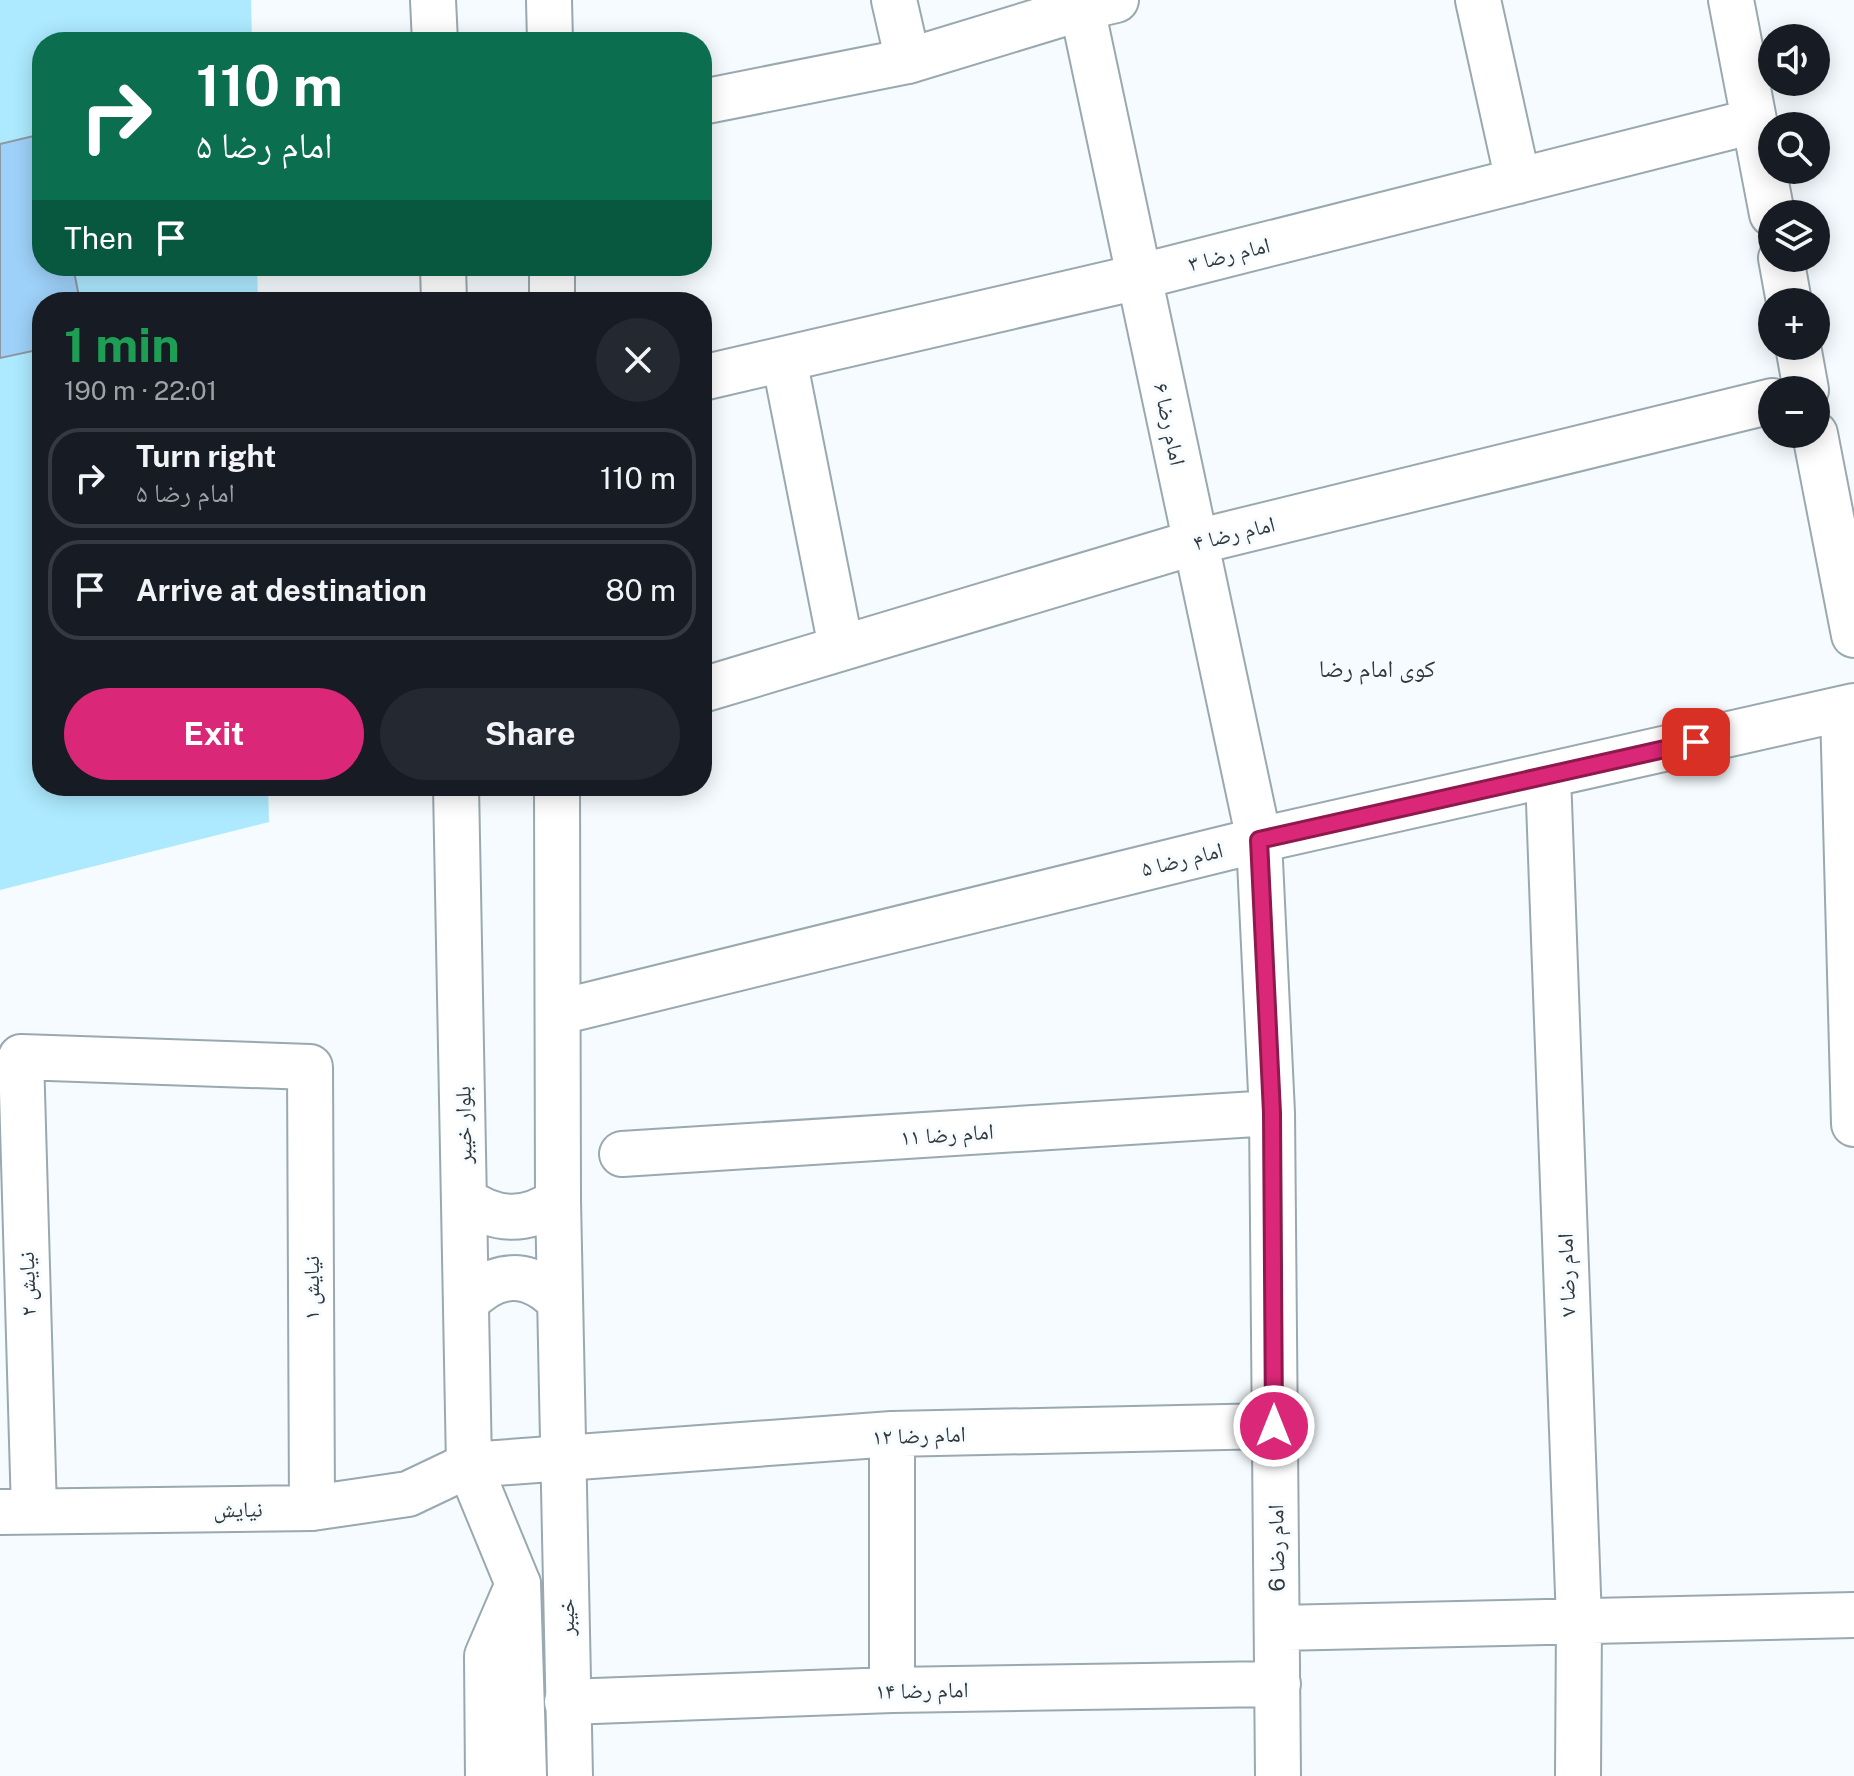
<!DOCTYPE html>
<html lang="en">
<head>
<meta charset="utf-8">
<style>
  :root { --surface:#171b24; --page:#242831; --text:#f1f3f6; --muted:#9ea1a6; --line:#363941; --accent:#db2777 }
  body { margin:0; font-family:"Public Sans","Noto Naskh Arabic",sans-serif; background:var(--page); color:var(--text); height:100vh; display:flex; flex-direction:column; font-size:30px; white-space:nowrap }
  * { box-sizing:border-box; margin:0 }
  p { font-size:26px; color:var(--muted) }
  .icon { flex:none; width:44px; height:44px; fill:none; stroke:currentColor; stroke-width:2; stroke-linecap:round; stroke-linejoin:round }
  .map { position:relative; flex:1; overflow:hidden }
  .panel { position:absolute; left:32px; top:292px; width:680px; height:504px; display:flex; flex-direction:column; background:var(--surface); border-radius:32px; box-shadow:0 4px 20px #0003 }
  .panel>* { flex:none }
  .hud { position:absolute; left:32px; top:32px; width:680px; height:244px; border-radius:32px; box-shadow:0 4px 20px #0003; background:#0b6e4f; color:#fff; overflow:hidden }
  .buttons { position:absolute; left:1758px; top:24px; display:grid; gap:16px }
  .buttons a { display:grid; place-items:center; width:72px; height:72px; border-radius:50%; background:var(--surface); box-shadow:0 4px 20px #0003; font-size:40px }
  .pin { position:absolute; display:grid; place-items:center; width:68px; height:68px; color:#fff; margin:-34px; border-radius:16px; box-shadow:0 4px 12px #0006 }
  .me { position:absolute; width:88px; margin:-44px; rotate:0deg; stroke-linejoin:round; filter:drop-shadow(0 0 6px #0008) }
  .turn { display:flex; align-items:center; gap:28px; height:168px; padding:0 32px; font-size:36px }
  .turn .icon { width:104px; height:104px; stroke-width:2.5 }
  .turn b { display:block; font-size:56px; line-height:68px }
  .then { display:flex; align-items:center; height:76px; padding:0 32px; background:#0003; gap:16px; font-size:30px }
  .round { display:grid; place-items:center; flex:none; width:84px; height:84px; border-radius:42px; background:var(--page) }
  .head { display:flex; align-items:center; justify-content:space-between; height:136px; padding:0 32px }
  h1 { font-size:48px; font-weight:700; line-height:60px; color:#1e9e55 }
  .button { display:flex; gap:16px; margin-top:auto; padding:16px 32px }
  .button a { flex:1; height:92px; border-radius:48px; background:var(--accent); color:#fff; font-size:32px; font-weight:700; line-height:92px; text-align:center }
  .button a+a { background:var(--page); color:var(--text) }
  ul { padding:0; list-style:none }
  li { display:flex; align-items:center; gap:24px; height:100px; margin:0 16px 12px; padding:0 16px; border:4px solid var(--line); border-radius:32px }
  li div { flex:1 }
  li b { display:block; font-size:30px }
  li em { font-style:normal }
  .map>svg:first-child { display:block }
  .green { fill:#adeaff }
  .building { fill:#9ed1f9; stroke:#8d98a2; stroke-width:2 }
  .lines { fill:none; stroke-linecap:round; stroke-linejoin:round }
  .minor-casing { stroke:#9aa9af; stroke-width:48 }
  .major-casing { stroke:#9aa9af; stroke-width:48 }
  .minor { stroke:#fff; stroke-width:44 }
  .major { stroke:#fff; stroke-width:44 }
  .route-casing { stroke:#8e194d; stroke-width:20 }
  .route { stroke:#db2777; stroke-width:14 }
  .labels { text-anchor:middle; stroke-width:6; stroke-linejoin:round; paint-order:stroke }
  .street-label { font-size:22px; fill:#33393b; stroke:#f5fbfe }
  .neighbourhood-label { font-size:24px; fill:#33393b; stroke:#f5fbfe }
</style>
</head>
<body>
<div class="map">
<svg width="1854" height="1776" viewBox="0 0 1854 1776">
  <rect width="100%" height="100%" fill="#f5fbfe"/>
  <path class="green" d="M0 0H251L252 42H42V266H257L258 302H42V786H268L269 822 0 890Z"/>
  <path class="building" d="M42 134V266H73L80 302H42V349L0 358V144Z"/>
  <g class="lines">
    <defs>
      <path id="minor" d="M894 0 908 61
        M1478 0 1518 181
        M1731 0 1772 214
        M1082 8 1259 840 1272 1113 1278 1776
        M702 102 908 61 1082 8 1116 0
        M1781 258 1789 302
        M1798 346 1806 390
        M784 359 841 647
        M702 378 1138 277 1754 121
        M1815 434 1854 635
        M702 690 1196 542 1772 401
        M1843 709 1854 1124
        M1548 775 1579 1621 1578 1776
        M560 1012 1259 840 1854 706
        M622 1154 1272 1113
        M892 1434V1690
        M34 1511 21 1057 310 1067 312 1508
        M0 1512 312 1508 408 1494 469 1465 892 1434 1274 1426
        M1278 1628 1854 1615
        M567 1702 892 1690 1278 1684
        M488 1776 487 1656 518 1584"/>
      <path id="major" d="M433 0 435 42
        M549 0 550 42
        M443 266 444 302
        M552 266V302
        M456 786 469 1465 518 1584 524 1776
        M557 786 558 1200 570 1776
        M464 1199C495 1222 527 1223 558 1200
        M466 1303C496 1270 530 1270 560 1302"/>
    </defs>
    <use href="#minor" class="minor-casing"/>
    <use href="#major" class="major-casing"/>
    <use href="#minor" class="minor"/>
    <use href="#major" class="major"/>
  </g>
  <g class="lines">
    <defs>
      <path id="route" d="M1274 1426 1272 1113 1259 840 1696 742"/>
    </defs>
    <use href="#route" class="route-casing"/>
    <use href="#route" class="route"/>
  </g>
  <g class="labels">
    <g class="street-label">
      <text transform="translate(1229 254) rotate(-14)" y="8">امام رضا ۳</text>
      <text transform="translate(1170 424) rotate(78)" y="8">امام رضا ۶</text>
      <text transform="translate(1234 533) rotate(-14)" y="8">امام رضا ۴</text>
      <text transform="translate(1182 859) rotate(-14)" y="8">امام رضا ۵</text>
      <text transform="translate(463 1125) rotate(-91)" y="8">بلوار خیبر</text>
      <text transform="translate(947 1134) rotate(-4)" y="8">امام رضا ۱۱</text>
      <text transform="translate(1566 1275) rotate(-92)" y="8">امام رضا ۷</text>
      <text transform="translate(27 1284) rotate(-92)" y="8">نیایش ۲</text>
      <text transform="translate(311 1288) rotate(-90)" y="8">نیایش ۱</text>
      <text transform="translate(919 1435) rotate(-2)" y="8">امام رضا ۱۲</text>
      <text transform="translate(238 1509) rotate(-1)" y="8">نیایش</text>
      <text transform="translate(1276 1548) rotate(-91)" y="8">امام رضا 6</text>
      <text transform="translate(566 1617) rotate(-90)" y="8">خیبر</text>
      <text transform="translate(922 1690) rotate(-1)" y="8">امام رضا ۱۴</text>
    </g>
    <g class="neighbourhood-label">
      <text x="1377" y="677">کوی امام رضا</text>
    </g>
  </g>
</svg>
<div class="buttons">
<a><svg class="icon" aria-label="sound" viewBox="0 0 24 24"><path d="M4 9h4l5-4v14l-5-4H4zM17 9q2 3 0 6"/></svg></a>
<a><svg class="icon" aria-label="search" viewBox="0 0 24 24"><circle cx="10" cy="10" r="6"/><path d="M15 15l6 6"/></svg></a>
<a><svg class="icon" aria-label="layers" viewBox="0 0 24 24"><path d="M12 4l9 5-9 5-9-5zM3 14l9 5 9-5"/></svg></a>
<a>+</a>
<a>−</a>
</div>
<div class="pin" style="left:1696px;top:742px;background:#d93025"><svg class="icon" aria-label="arrive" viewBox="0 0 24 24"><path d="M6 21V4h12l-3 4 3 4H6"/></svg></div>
<svg class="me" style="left:1274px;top:1426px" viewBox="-20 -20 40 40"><circle r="17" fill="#db2777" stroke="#fff" stroke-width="3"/><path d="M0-11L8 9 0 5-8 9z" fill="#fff"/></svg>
<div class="hud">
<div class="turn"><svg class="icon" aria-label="right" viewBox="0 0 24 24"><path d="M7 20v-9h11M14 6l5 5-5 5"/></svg><div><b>110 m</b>امام رضا ۵</div></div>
<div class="then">Then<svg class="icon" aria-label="arrive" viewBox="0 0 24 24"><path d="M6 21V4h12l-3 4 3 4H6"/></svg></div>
</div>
<section class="panel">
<div class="head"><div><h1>1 min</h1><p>190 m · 22:01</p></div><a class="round"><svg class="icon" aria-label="close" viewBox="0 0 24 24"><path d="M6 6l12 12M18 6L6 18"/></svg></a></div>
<ul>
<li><svg class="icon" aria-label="right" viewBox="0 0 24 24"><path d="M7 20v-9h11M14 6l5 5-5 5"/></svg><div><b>Turn right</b><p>امام رضا ۵</p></div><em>110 m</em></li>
<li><svg class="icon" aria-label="arrive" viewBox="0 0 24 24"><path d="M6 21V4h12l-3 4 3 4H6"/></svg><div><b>Arrive at destination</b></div><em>80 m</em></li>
</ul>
<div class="button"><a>Exit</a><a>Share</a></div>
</section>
</div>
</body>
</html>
